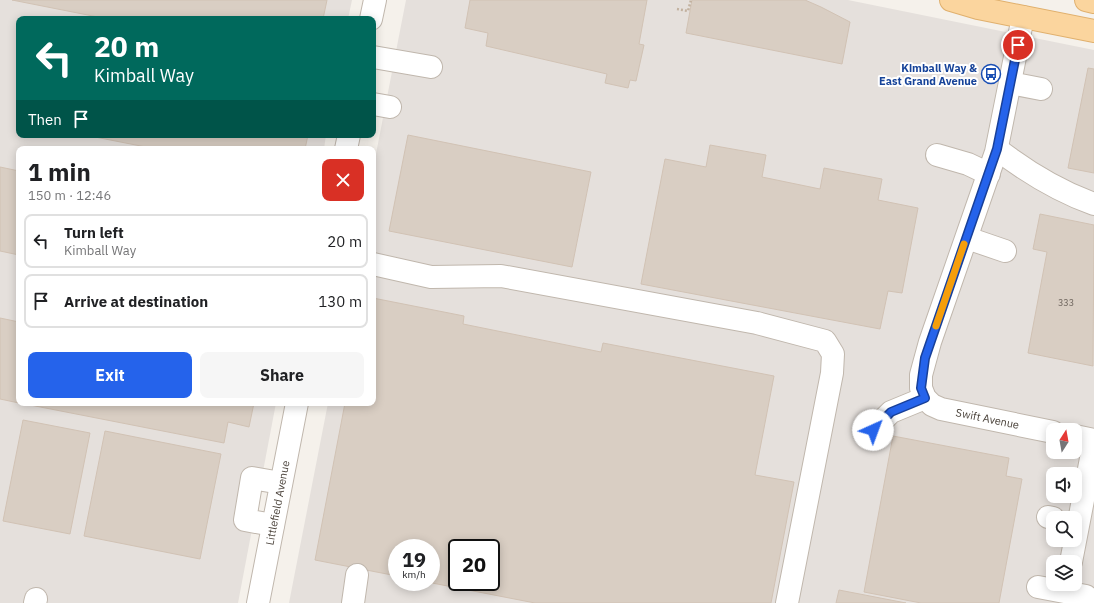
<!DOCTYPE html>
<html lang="en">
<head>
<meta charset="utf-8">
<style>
  :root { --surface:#fff; --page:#f6f6f6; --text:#202124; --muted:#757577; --line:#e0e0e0; --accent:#2563eb }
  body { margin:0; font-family:"IBM Plex Sans",sans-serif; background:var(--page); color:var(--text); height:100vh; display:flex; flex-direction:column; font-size:15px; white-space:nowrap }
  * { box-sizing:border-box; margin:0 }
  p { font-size:13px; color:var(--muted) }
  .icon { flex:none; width:22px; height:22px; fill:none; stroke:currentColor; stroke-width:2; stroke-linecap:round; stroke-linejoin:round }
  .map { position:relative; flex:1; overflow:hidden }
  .side { position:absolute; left:16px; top:146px; width:360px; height:260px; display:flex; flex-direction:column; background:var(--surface); border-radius:8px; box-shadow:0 2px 10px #0003 }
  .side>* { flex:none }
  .hud { position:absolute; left:16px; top:16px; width:360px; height:122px; border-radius:8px; box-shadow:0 2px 10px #0003; background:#00695c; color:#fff; overflow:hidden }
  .needle { width:26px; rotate:11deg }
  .fabs { position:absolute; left:1046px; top:423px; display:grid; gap:8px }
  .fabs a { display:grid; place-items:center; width:36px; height:36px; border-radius:8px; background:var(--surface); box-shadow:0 2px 10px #0003; font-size:20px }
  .speed { position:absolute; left:388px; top:539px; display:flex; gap:8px; font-size:20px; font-weight:700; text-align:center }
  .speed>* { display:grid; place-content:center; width:52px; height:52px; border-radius:50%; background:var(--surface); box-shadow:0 2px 10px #0003; line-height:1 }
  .speed small { font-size:10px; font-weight:400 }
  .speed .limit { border:2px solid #111; border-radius:6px; background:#fff; color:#111 }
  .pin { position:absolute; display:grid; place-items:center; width:34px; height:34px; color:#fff; margin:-17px; border:2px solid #fff; border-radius:50%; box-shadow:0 1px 4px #0007 }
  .me { position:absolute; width:44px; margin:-22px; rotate:43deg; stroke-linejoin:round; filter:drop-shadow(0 0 3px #0008) }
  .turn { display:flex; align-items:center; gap:14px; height:84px; padding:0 12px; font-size:18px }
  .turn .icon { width:52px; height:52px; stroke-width:2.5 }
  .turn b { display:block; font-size:28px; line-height:34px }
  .then { display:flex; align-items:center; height:38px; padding:0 12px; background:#0003; gap:8px; font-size:15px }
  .round { display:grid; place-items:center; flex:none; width:42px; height:42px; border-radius:8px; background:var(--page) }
  .headline { display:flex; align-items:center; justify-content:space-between; height:68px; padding:0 12px }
  h1 { font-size:24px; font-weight:800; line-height:30px }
  .action { display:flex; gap:8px; margin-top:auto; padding:8px 12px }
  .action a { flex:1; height:46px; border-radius:8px; background:var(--accent); color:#fff; font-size:16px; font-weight:800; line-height:46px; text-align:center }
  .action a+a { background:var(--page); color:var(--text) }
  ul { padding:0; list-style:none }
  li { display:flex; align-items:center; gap:12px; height:54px; margin:0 8px 6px; padding:0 4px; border:2px solid var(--line); border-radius:8px }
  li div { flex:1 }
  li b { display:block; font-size:15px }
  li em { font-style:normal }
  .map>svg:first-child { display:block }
  .industrial { fill:#e5e0dc; fill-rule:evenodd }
  .building { fill:#d9cec3; stroke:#d1c2b4; fill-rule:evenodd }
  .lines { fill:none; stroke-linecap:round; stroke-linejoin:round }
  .minor-casing { stroke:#c0b7ad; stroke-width:24 }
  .major-casing { stroke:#e0b06d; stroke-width:24 }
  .path { stroke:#c2b19f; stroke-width:2.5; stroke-dasharray:2 2; stroke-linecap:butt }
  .minor { stroke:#fff; stroke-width:22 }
  .major { stroke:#fbd59e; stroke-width:22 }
  .route-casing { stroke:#184099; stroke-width:10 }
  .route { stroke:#2563eb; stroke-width:7 }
  .slow { stroke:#f59e0b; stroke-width:7 }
  .labels { text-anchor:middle; stroke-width:4; stroke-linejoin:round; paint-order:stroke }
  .number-label { font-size:9px; fill:#6d645c }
  .transit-label { font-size:11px; font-weight:bold; fill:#164399; stroke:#fff; text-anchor:end }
  .street-label { font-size:11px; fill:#494139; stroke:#fff }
</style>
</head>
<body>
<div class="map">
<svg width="1094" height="603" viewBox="0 0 1094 603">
  <rect width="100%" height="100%" fill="#f5f1eb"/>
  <path class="industrial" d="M0 0H352L348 19H19V135H326L324 149H19V403H276L238 603H0Z
    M406 0H848L1094 50V603H289L328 403H373V169ZM1053 430H1075V452H1053ZM1053 474H1075V496H1053ZM1053 518H1075V540H1053ZM397 548H431V582H397ZM457 548H491V582H457ZM1053 562H1075V584H1053Z"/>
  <path class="building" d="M12 0H327L323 19H108Z
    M470 0H647L639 44 644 45 636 81 630 80 628 88 605 83 607 74 486 46 488 33 465 28Z
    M692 0H805L821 7 850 22 842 64 686 33Z
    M1088 68 1094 69V173L1068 168Z
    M85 135H308L305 149H156Z
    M408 135 591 172 572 267 389 231Z
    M710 145 766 155 762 177 820 189 824 168 882 179 878 200 918 208 902 293 888 291 880 329 641 284 665 159 706 167Z
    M0 167 19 171V255L0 251Z
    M1040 214 1094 225 1093 366 1028 353 1047 252 1033 249Z
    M373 298 464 316 463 324 601 352 603 343 774 376 755 475 794 482 771 603H535L427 582H431V548H397V576L315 560 345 403H373ZM457 548H491V582H457Z
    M0 318 19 322V403L0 399Z
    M20 403H254L249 427 228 422 224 443Z
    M23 420 90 433 70 534 3 521Z
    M105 431 221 454 200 559 84 536Z
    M893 436 1009 458 1006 476 1022 479 999 603H921L864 592Z
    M839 590 906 603H836Z"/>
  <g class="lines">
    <defs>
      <g id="minor">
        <path id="s1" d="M1023 17 996 152 930 342 921 375V388L925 398 932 405 941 409 1053 432"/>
        <path d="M371 19 375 0"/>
        <path d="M373 57 431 67"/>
        <path d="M1010 83 1041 89"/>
        <path d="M373 104 390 107"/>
        <path d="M346 149 349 135"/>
        <path d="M997 149C1027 172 1058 191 1094 204"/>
        <path d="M937 155 968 164 989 174"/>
        <path d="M967 238 1005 251"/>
        <path d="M373 264 431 277 501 276 757 323 825 341 833 354 832 373 787 603"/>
        <path d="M873 430 891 412 925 398"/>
        <path d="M1075 436 1094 440"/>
        <path d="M1048 517 1053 518"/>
        <path d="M273 525 245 520 252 478 281 483"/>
        <path d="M1071 562 1094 443"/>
        <path d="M1038 587 1086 596"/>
        <path d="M35 603 36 599"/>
        <path id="s2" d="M258 603 297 403"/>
        <path d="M353 603 357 575"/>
      </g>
      <path id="major" d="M951 0 978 8 1094 31
        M1086 0 1094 2"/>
    </defs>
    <use href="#minor" class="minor-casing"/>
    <use href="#major" class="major-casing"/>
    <path class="path" d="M677 9 688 11 691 0"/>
    <use href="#minor" class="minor"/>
    <use href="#major" class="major"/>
  </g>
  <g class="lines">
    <defs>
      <path id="route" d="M873 430 891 412 925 398 921 388 925 358 997 149 1018 45"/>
    </defs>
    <use href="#route" class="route-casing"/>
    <use href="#route" class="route"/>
    <path class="slow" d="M936 326 964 244"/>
  </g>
  <defs>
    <symbol id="bus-ring" viewBox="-11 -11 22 22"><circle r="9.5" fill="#fff" stroke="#1a4fb4" stroke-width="1.5"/><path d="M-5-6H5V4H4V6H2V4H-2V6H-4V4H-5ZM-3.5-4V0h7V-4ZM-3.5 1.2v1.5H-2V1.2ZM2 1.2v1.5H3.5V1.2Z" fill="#1a4fb4"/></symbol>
  </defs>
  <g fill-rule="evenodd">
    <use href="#bus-ring" x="980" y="63" width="22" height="22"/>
  </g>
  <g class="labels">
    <g class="number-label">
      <text x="1066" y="306">333</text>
    </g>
    <g class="transit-label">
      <text x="977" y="72">Kimball Way &amp;<tspan x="977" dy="13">East Grand Avenue</tspan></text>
    </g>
    <g class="street-label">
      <text dy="4" stroke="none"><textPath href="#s1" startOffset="464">Swift Avenue</textPath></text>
      <text dy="4" stroke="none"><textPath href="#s2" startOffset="102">Littlefield Avenue</textPath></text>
    </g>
  </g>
</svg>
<div class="fabs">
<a><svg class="needle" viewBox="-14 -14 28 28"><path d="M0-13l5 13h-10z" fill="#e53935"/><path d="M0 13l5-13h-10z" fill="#757577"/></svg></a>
<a><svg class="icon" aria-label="sound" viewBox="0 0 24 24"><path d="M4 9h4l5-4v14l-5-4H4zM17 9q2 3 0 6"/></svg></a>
<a><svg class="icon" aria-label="search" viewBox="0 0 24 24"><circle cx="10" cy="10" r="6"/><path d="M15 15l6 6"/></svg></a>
<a><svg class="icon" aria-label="layers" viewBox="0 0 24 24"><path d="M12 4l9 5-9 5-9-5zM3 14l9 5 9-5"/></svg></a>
</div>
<div class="speed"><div>19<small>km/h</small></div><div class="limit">20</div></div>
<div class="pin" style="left:1018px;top:45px;background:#d93025"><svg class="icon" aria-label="arrive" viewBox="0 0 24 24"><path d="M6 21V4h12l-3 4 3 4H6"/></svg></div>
<svg class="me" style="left:873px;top:430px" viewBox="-20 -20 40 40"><circle r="19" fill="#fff"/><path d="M0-13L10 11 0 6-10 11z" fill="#2563eb"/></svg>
<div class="hud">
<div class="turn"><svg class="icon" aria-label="left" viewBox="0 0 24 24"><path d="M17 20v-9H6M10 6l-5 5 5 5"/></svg><div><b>20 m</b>Kimball Way</div></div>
<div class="then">Then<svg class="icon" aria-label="arrive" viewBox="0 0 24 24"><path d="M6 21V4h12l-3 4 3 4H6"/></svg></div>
</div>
<section class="side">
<div class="headline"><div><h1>1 min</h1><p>150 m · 12:46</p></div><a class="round" style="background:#d93025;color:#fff"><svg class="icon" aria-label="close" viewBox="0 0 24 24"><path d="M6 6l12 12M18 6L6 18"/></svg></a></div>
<ul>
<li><svg class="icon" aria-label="left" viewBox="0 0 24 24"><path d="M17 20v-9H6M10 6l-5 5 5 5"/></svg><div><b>Turn left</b><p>Kimball Way</p></div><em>20 m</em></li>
<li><svg class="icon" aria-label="arrive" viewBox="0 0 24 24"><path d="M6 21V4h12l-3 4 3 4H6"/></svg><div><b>Arrive at destination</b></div><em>130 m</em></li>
</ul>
<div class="action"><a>Exit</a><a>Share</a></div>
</section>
</div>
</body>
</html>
